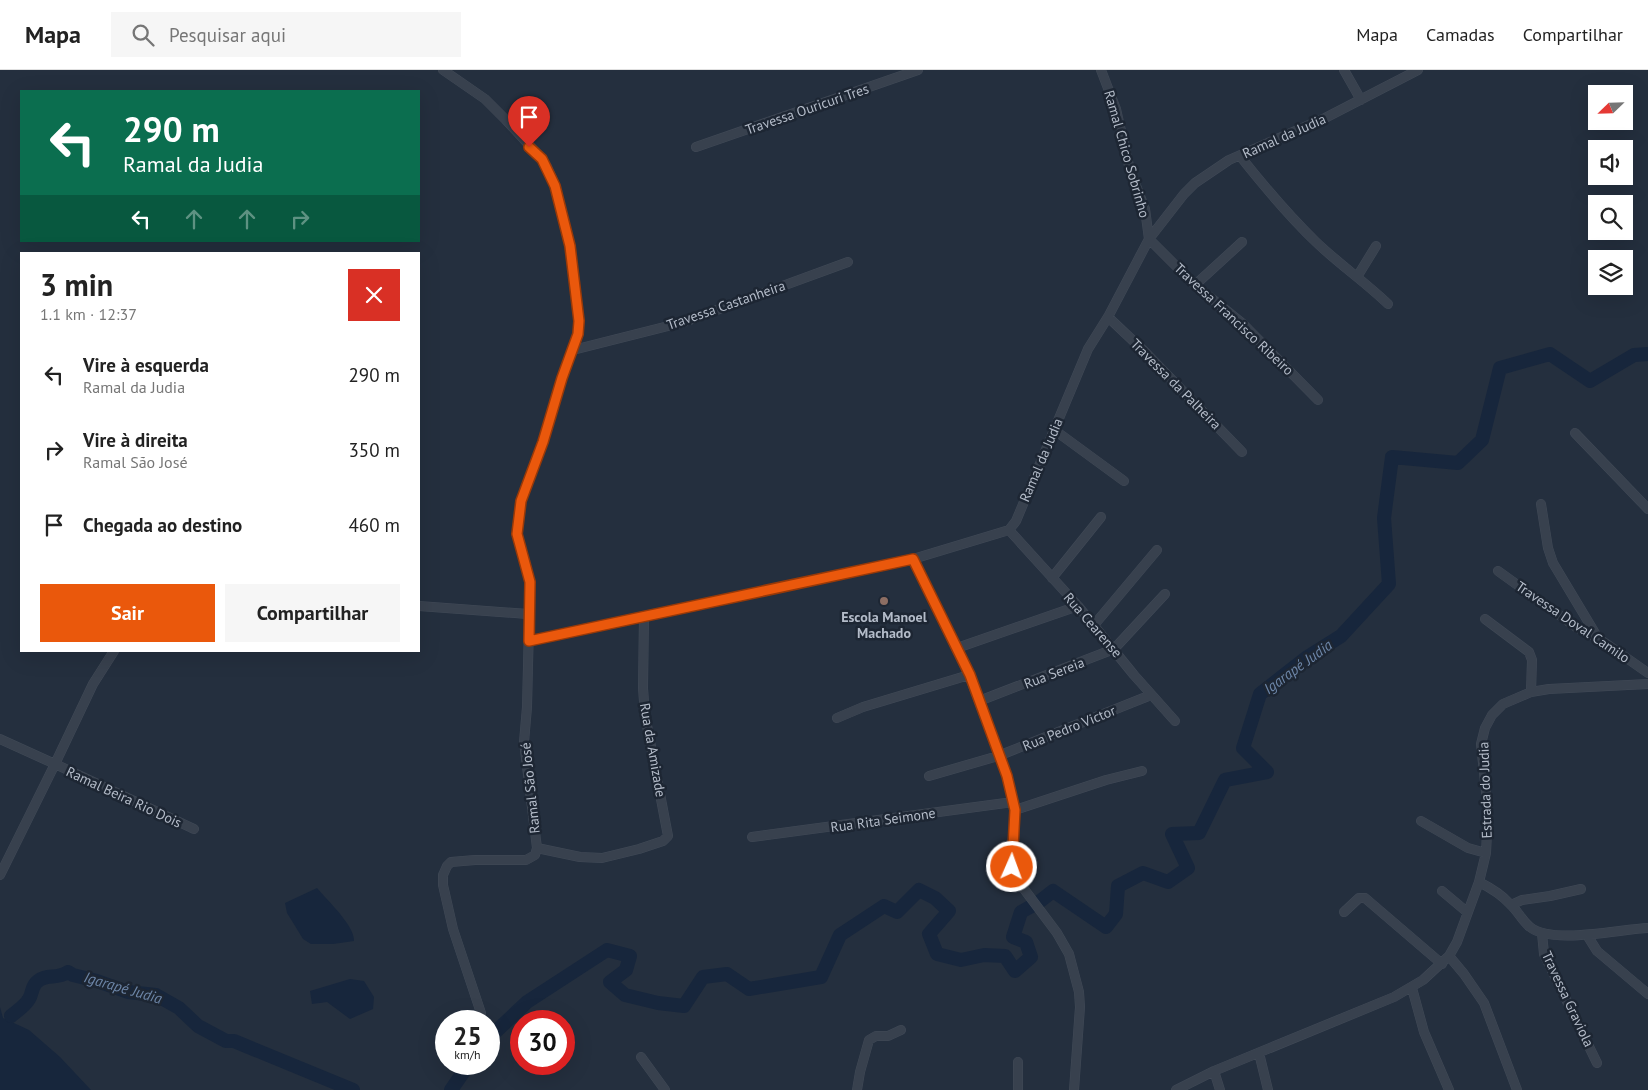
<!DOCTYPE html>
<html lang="pt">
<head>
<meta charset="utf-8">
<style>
  :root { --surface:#fff; --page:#f6f6f6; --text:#222; --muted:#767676; --line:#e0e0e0; --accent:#ea580c }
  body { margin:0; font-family:"PT Sans",sans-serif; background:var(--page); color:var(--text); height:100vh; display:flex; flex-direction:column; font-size:19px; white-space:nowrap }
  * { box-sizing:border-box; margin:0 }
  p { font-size:16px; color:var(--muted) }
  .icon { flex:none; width:28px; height:28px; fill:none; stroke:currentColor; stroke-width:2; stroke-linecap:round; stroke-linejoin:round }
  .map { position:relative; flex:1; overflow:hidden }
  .side { position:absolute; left:20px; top:182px; width:400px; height:400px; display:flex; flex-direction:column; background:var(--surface); border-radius:0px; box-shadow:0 5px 20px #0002 }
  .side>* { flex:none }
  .guide { position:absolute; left:20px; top:20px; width:400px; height:152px; border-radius:0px; box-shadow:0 5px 20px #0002; background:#0b6e4f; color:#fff; overflow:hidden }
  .needle { width:32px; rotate:247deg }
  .fabs { position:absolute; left:1588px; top:15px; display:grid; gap:10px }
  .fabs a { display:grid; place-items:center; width:45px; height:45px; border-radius:0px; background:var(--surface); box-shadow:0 5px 20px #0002; font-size:25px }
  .speed { position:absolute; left:435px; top:940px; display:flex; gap:10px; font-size:25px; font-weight:700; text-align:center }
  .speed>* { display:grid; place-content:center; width:65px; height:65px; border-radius:50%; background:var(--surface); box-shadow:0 5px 20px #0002; line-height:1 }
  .speed small { font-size:12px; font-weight:400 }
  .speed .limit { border:8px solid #d22; background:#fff; color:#111 }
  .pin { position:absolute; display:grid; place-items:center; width:42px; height:42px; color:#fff; margin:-51px -21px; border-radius:50% 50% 50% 0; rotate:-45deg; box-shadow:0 0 5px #0007 }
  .pin .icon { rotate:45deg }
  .me { position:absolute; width:55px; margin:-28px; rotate:2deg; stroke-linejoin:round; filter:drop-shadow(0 0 4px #0008) }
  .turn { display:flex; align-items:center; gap:18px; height:105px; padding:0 20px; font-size:22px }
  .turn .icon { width:65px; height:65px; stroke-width:2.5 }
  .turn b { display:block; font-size:35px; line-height:42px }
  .lanes { display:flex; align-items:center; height:48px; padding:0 20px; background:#0003; justify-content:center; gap:25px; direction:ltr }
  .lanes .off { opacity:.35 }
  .round { display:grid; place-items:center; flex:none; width:52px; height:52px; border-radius:0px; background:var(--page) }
  .summary { display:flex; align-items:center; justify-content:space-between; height:85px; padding:0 20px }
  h1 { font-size:30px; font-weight:700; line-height:38px }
  .button { display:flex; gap:10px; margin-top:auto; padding:10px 20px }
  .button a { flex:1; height:58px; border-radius:0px; background:var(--accent); color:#fff; font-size:20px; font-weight:700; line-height:58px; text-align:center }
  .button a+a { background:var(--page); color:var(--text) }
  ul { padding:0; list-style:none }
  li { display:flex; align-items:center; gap:15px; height:75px; padding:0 20px }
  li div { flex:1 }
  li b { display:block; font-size:19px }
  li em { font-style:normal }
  header { display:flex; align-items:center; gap:30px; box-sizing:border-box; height:70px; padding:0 25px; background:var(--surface); border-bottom:1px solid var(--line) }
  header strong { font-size:24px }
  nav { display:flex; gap:28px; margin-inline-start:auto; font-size:18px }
  .search { width:350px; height:45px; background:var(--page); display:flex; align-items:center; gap:12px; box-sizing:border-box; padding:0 18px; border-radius:0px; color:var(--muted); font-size:19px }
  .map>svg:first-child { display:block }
  .water { fill:#17263c }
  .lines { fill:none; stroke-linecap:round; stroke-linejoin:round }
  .river { stroke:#17263c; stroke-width:14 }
  .street-casing { stroke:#414a57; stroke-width:10 }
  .street { stroke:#38414e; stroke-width:9 }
  .route-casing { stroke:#983908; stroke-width:12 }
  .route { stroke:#ea580c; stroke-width:9 }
  .education-dot { fill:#8d6e63; stroke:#1d2633; stroke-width:2 }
  .labels { text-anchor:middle; stroke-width:5; stroke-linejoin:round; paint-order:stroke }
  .street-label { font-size:14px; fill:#b4bcc9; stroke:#1d2633 }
  .poi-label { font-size:14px; font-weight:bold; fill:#b4bcc9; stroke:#1d2633 }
  .water-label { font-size:15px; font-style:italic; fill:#6d86a8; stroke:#1d2633 }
</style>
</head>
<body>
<header>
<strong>Mapa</strong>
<div class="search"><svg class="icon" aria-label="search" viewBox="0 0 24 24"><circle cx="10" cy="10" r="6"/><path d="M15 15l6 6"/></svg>Pesquisar aqui</div>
<nav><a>Mapa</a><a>Camadas</a><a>Compartilhar</a></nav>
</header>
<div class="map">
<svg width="1648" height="1020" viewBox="0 0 1648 1020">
  <rect width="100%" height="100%" fill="#242f3e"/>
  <path class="water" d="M317 818C327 830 355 856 354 871L333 874H311L303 869 292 851 287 843 285 833Z
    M350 909 364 911 374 927 373 939 350 949 327 932 312 934 310 921Z
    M0 937 3 948 29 960 60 987 91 1020H0Z"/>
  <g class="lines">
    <path class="river" d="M11 946C17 941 25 936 29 929 33 923 31 916 38 911 48 903 56 910 68 902L73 905 97 911 128 922 156 925 179 938 198 956 226 971H234L353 1020
      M489 968 527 932 607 880 630 886 626 900 610 912 625 925 658 933 684 936 703 907 727 904 749 919 821 907 840 865 884 836 897 842 919 820 935 828 949 841 929 864 937 884 961 890 984 885 1005 886 1015 901 1031 887 1026 872 1013 867 1021 842 1039 832 1053 821 1106 857 1116 844 1118 816 1143 803 1168 812 1188 798 1172 764 1199 763 1225 710 1267 702 1243 678 1260 624 1306 588 1341 566 1389 514 1384 448 1392 387 1458 393 1482 370 1500 298 1550 284 1590 311 1634 285 1648 284
      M451 1020 469 994"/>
    <defs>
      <path id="street" d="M443 0 485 29 506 50 542 89 547 97 555 115 570 176 579 251 578 264 562 308 543 372 521 431 517 464 530 513 527 637 524 672 537 778 535 785 526 790H475L451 792 447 796 443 805V815L453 859 481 943
        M1101 0 1116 39 1130 100 1145 139 1149 169 1195 215 1243 254 1318 330
        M1344 0 1361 30
        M696 77 918 0
        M1240 86C1263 115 1288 145 1316 172 1339 194 1365 212 1388 234
        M1357 207 1376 176
        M1195 215 1242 172
        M1108 247 1145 282 1242 382
        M573 280 684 252 848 192
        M1053 359 1124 411
        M1575 363 1648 439
        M1541 434 1548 478 1553 493 1598 568
        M1009 460 1078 536 1134 605 1175 651
        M913 489 969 605 1007 706 1015 740 1011 792 1014 801 1021 815 1057 863 1069 884 1079 922 1080 937 1074 1020
        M1498 501 1576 557 1598 568 1648 603
        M1052 508 1101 447
        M419 536 528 544
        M1485 549 1529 582 1532 590 1531 622
        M1094 555 1157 480
        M529 571 913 489 1009 460 1016 451 1088 279 1108 247 1149 169 1184 124 1195 113 1229 90 1325 48 1418 0
        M957 578 1078 536
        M979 631 1114 579 1165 524
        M837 648 863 637 969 605
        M0 669 55 694 93 614 114 581
        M929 706 998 686 1151 625
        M1015 740 1106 710 1142 701
        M1421 751 1468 778 1486 783
        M752 767 1013 732
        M537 778 580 787 602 788 639 779 663 771 668 766 645 645 643 618 644 546
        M0 805 55 694 194 759
        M1479 812C1491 818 1501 824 1510 834 1518 841 1522 851 1530 857 1552 875 1620 859 1648 858
        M1442 821 1467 842
        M1511 835 1522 830 1550 826 1581 819
        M1344 842 1359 828H1365L1442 894
        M1542 863 1544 884 1597 993
        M1587 865 1597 881 1648 924
        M1449 886 1464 904 1484 933 1517 1020
        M1412 918 1424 962 1449 1020
        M1259 983 1268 1020
        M641 987 665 1020
        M1214 1001 1220 1020
        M857 1020 860 1002 869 970 876 966H888L901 960
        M1018 1020V992
        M1176 1020 1214 1001 1394 927 1423 910 1449 886 1457 872 1479 812 1486 783 1488 741 1481 674 1485 658 1492 645 1503 634 1531 622 1549 619 1648 614"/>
    </defs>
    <use href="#street" class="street-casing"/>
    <use href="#street" class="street"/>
  </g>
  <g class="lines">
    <defs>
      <path id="route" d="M529 77 542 89 555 116 570 176 579 251 578 264 562 308 543 372 521 431 517 464 530 512 529 571 913 489 970 605 1007 706 1015 740 1012 797"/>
    </defs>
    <use href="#route" class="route-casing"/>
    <use href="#route" class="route"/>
  </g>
  <circle class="education-dot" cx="884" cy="531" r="5"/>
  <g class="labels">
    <g class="street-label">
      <text transform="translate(807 39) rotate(-19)" y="5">Travessa Ouricuri Tres</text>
      <text transform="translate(1284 66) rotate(-24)" y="5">Ramal da Judia</text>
      <text transform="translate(1127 84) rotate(74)" y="5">Ramal Chico Sobrinho</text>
      <text transform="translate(726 235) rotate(-19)" y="5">Travessa Castanheira</text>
      <text transform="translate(1234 249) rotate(43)" y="5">Travessa Francisco Ribeiro</text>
      <text transform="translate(1176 314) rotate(45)" y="5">Travessa da Palheira</text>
      <text transform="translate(1041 390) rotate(-67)" y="5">Ramal da Judia</text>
      <text transform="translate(1573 552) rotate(34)" y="5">Travessa Doval Camilo</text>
      <text transform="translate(1093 555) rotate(49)" y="5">Rua Cearense</text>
      <text transform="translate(1054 603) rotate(-21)" y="5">Rua Sereia</text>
      <text transform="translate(1069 658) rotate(-22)" y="5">Rua Pedro Victor</text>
      <text transform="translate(653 680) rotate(80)" y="5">Rua da Amizade</text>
      <text transform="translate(530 718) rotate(-96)" y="5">Ramal São José</text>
      <text transform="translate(1485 720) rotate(-92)" y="5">Estrada do Judia</text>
      <text transform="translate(124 727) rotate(25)" y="5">Ramal Beira Rio Dois</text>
      <text transform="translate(883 750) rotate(-8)" y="5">Rua Rita Seimone</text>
      <text transform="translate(1568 929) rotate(65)" y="5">Travessa Graviola</text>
    </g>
    <g class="poi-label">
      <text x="884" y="552">Escola Manoel<tspan x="884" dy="16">Machado</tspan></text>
    </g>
    <g class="water-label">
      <text transform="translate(1298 597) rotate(-36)" y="5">Igarapé Judia</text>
      <text transform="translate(123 918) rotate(16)" y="5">Igarapé Judia</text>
    </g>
  </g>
</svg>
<div class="fabs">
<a><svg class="needle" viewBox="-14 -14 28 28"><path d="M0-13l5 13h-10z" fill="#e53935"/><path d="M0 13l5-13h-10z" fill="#767676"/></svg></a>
<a><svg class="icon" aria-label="sound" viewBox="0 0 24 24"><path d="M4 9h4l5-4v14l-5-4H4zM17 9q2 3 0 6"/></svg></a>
<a><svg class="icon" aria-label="search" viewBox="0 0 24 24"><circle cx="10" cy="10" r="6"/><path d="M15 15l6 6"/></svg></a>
<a><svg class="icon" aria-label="layers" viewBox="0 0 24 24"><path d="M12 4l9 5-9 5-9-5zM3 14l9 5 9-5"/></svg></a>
</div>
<div class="speed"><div>25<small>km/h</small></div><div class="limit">30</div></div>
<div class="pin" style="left:529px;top:77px;background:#d93025"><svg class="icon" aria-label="arrive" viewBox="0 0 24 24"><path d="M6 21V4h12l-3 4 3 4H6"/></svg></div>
<svg class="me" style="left:1012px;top:797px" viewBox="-20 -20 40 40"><circle r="17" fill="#ea580c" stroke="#fff" stroke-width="3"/><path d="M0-11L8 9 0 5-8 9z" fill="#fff"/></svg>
<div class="guide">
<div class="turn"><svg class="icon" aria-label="left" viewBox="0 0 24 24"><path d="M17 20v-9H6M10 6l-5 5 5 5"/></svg><div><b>290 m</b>Ramal da Judia</div></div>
<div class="lanes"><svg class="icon" aria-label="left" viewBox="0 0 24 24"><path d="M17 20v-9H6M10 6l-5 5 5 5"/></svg><svg class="icon off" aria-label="ahead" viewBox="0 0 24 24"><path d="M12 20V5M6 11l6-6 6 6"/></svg><svg class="icon off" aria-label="ahead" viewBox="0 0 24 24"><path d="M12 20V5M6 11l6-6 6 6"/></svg><svg class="icon off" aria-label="right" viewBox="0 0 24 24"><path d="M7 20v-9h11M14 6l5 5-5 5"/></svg></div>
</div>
<section class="side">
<div class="summary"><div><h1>3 min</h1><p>1.1 km · 12:37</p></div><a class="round" style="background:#d93025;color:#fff"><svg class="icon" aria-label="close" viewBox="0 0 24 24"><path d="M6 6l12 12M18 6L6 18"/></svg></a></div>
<ul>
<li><svg class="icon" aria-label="left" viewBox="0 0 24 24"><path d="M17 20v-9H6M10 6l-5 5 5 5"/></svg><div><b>Vire à esquerda</b><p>Ramal da Judia</p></div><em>290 m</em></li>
<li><svg class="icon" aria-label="right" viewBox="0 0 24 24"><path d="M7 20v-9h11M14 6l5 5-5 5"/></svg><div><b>Vire à direita</b><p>Ramal São José</p></div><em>350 m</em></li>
<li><svg class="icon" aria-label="arrive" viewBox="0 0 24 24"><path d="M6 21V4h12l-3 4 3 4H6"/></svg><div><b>Chegada ao destino</b></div><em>460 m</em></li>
</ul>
<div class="button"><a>Sair</a><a>Compartilhar</a></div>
</section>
</div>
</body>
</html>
